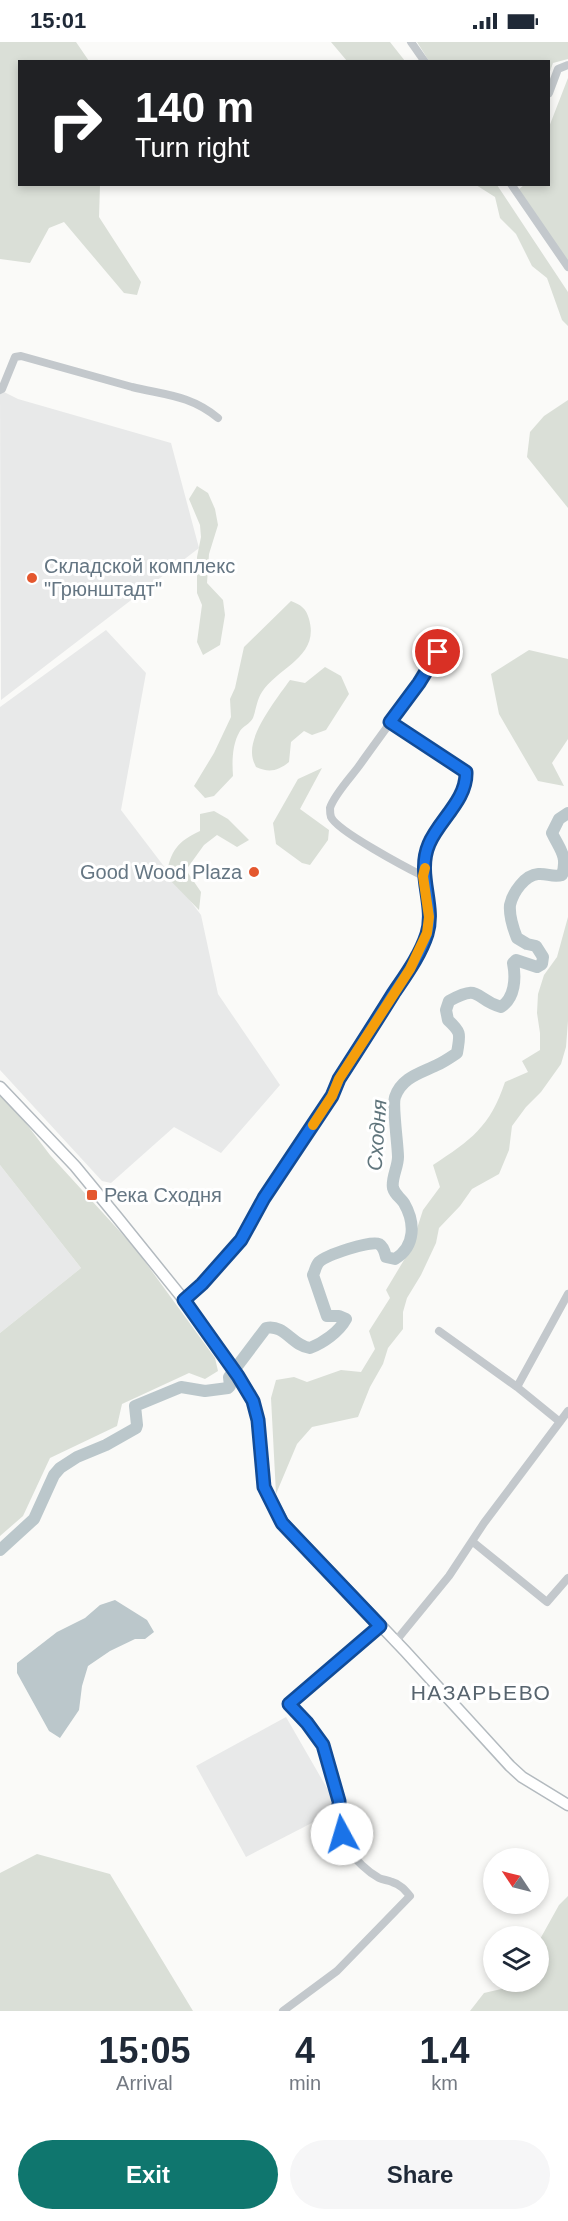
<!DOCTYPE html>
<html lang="en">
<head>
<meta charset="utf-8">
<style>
  :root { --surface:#fff; --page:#f6f6f7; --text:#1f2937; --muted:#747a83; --accent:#0f766e }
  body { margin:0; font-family:Helvetica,sans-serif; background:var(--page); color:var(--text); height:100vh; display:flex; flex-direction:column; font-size:22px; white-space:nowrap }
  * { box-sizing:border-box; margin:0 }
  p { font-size:20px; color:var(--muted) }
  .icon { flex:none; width:33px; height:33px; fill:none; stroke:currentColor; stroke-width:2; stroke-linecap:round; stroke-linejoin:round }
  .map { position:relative; height:1969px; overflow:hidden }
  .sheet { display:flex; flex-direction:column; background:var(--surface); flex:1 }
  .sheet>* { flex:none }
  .guide { position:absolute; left:18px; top:18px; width:532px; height:126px; border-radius:0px; box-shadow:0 3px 9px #0003; background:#202124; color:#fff; overflow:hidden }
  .needle { width:39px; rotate:305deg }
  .fabs { position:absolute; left:483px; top:1806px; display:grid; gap:12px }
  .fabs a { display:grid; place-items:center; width:66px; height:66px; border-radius:50%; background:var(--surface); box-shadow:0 3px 9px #0003; font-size:30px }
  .pin { position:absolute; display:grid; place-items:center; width:51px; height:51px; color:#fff; margin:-26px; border:3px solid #fff; border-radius:50%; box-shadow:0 2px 6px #0007 }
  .me { position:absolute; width:66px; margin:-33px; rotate:354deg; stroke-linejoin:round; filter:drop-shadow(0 0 4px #0008) }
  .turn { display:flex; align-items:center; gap:21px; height:126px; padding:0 18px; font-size:27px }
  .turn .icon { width:78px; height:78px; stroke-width:2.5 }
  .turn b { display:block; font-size:42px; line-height:51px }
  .eta { display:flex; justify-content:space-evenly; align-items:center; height:102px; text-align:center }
  .eta b { font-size:36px; font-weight:700; line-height:42px }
  .button { display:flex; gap:12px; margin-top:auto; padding:12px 18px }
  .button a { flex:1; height:69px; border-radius:36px; background:var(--accent); color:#fff; font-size:24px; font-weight:700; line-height:69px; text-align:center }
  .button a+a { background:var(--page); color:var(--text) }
  .status { display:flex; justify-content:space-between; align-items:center; height:42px; padding:0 30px; background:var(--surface); direction:ltr }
  .status svg { height:16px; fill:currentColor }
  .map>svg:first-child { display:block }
  .built { fill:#e8e9e9 }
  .green { fill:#dadfd7 }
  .water { fill:#bbc7cb }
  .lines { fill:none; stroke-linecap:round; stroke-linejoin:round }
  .river { stroke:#bbc7cb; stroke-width:12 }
  .secondary-casing { stroke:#b3babf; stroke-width:13 }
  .street { stroke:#c3c8cc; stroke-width:8 }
  .secondary { stroke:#fff; stroke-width:10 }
  .route-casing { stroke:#114b97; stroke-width:15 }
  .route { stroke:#1a73e8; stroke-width:10 }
  .slow { stroke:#f59e0b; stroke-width:10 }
  .poi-dot { fill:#e4572e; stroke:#fff; stroke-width:2 }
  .labels { text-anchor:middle; stroke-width:6; stroke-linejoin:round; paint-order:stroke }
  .poi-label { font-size:20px; fill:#657683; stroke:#fff; text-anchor:start }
  .water-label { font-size:21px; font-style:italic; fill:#60757c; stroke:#fff }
  .neighbourhood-label { font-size:21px; letter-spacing:1.5px; fill:#57646e; stroke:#fff }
</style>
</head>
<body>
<div class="status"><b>15:01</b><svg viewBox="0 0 49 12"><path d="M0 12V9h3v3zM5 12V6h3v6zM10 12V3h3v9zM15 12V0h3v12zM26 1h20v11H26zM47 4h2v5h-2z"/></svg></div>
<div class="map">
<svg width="568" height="1969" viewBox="0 0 568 1969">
  <rect width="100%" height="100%" fill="#fafaf8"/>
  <path class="built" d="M0 348 18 357 171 401 199 506 1 658Z
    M106 588 146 631 121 768 201 873 218 952 280 1043 221 1111 174 1085 111 1141 102 1139 0 1028V665Z
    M0 1123 81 1226 0 1291Z
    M286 1675 339 1767 246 1815 196 1724Z"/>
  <path class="green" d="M0 0H76L89 19 20 20V142L100 143 99 175 141 240 137 253 124 251 64 180 49 186 30 221 0 217Z
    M331 0H390L405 19H347Z
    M417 0H568V17L553 21 549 32V20L429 19Z
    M568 36V221L518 148 524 143 549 142V85Z
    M476 143H497L568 250V284L562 278 547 236 532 224 516 192 500 176 495 155Z
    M568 358V466L527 415 530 390 544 374Z
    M197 444 208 451 215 467 218 483 209 512 207 541 223 558 225 573 220 603 203 613 197 600 202 563 197 551V515L201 495 200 483 189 457Z
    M291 559C301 563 306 566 309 577 320 615 278 625 262 650 257 657 256 668 253 676 250 682 243 684 240 689 232 702 232 720 233 734L214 754 205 756 194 744 214 711 231 675 230 657 235 646 244 605Z
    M529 608 568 617V697L552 721 564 744 538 739 499 672 491 632Z
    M325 625 341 634 349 652 326 688 312 693 304 689 291 700 289 720C278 729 269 731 256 725 254 721 252 716 252 711 251 689 277 656 290 638L305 641Z
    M322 726 300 767 329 788 328 798 310 823 302 821 276 802 273 781 298 737Z
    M214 769 228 777 249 798 237 805 217 793 204 803 186 828 201 850 199 868 166 834C171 808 177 800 200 789V772Z
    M568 875V979L566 1005 561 1022 541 1050 526 1065 512 1084 509 1108 499 1132 472 1147 460 1164 439 1186 436 1201 421 1233 407 1256 403 1270V1287L388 1306 383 1322 370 1345 358 1375 312 1385 297 1402 276 1452 271 1356 276 1338 294 1335 307 1340 341 1328 361 1330 375 1307 369 1289 390 1256 386 1248 410 1208 423 1168 440 1145 433 1123C471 1098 490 1085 505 1040L528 1030 522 1019 540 1008V991L537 971 538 952 544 933 557 915Z
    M0 1053 25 1080 50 1113 135 1206 215 1316 218 1329 205 1337 189 1331 122 1362 117 1384 50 1416 23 1474 0 1494V1291L81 1226 0 1123Z
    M37 1812 110 1832 193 1969H0V1831Z
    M568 1854V1969H470L484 1951 510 1945 515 1940H538L539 1899 559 1863Z"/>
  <path class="water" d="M115 1558 147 1578 154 1590 145 1597H135L110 1609 88 1624 82 1644 79 1668 60 1696 49 1689 17 1631V1621L57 1590 85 1576 100 1563Z"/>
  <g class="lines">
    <path class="river" d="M0 1508 34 1477 54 1433 60 1426 77 1415 106 1403 136 1386 137 1383 135 1364 181 1345 205 1349 228 1346 230 1344 229 1335 266 1286C285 1282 292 1304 310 1306 323 1301 339 1290 346 1277L339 1274H327L313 1233C315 1229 316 1223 319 1220 326 1213 371 1198 379 1202 384 1205 385 1211 386 1215L395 1217C416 1204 415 1180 404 1161 400 1155 395 1153 393 1146 391 1137 398 1125 398 1115 398 1103 392 1063 395 1055 402 1035 421 1031 437 1023 444 1020 451 1015 457 1011 460 992 462 991 448 978L446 968 449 959C482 941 473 957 501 965 515 956 516 936 513 921L516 918 537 925 542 922 543 915 536 904 527 902 517 896C513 886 509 874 510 863 513 850 525 833 538 832 547 831 553 836 562 833 568 814 560 808 552 791L559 777 568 771"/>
    <defs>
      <path id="secondary" d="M0 1045 75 1124 117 1175 184 1258 238 1334 253 1359 258 1378 264 1445 283 1481 405 1609 510 1724 522 1735 568 1763"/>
    </defs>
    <use href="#secondary" class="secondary-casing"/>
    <path class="street" d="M411 0 425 20
      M549 51 558 27 568 23
      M511 142 568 225
      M0 348 2 347 15 315 21 314C58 324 95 335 132 345 165 353 190 353 218 376
      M390 680 466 730C468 757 440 778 429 801 425 810 425 824 423 834
      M184 1258 202 1242 241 1198 264 1157 332 1054 339 1037 410 927 427 891 429 875 423 834C407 826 337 789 331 775 330 772 330 768 330 766 334 753 351 735 359 724 386 686 414 650 438 610
      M439 1289 517 1345 560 1380
      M517 1345 568 1252
      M473 1500 547 1560 568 1536
      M395 1600 449 1534 484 1481 568 1369
      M283 1969 337 1929 410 1854C405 1848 400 1842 392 1840 388 1838 383 1838 379 1836 368 1830 355 1818 349 1807 337 1787 342 1778 339 1758 333 1718 316 1690 289 1662L380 1584"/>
    <use href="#secondary" class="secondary"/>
  </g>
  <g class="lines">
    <defs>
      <path id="route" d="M342 1792 339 1779V1759L323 1703 307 1681 289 1662 380 1584 282 1481 264 1445 258 1378 253 1359 238 1334 184 1258 202 1242 241 1198 264 1156 332 1054 339 1037C357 1009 375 981 393 952 405 934 420 914 427 892 436 863 416 832 429 802 439 778 467 758 466 730L390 680 419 641 438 610"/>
    </defs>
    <use href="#route" class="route-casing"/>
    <use href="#route" class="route"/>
    <path class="slow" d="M313 1083 332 1054 339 1037 410 927 427 891 429 875 423 834 425 826"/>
  </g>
  <g class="poi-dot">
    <circle cx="32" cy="536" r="6"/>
    <circle cx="254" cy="830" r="6"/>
    <rect x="86" y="1147" width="12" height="12" rx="3"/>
  </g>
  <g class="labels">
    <g class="poi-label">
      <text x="44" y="531">Складской комплекс<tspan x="44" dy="23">"Грюнштадт"</tspan></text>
      <text x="242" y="837" text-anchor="end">Good Wood Plaza</text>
      <text x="104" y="1160">Река Сходня</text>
    </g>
    <g class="water-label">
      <text transform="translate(377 1093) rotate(-86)" y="7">Сходня</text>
    </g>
    <g class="neighbourhood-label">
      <text x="481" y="1658">НАЗАРЬЕВО</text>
    </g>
  </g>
</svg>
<div class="fabs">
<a><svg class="needle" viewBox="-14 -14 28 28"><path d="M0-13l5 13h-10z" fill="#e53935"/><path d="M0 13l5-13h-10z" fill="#747a83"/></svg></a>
<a><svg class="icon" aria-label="layers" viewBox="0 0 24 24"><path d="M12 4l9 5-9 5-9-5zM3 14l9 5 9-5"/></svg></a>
</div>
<div class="pin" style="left:438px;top:610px;background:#d93025"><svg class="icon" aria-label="arrive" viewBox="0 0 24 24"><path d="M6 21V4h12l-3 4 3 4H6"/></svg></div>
<svg class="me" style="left:342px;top:1792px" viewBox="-20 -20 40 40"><circle r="19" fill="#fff"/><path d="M0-13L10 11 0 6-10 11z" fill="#1a73e8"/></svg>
<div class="guide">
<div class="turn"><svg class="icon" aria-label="right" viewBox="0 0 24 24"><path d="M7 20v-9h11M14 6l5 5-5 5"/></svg><div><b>140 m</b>Turn right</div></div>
</div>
</div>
<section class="sheet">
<div class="eta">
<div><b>15:05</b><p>Arrival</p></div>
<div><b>4</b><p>min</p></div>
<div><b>1.4</b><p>km</p></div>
</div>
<div class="button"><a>Exit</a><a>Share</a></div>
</section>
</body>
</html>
